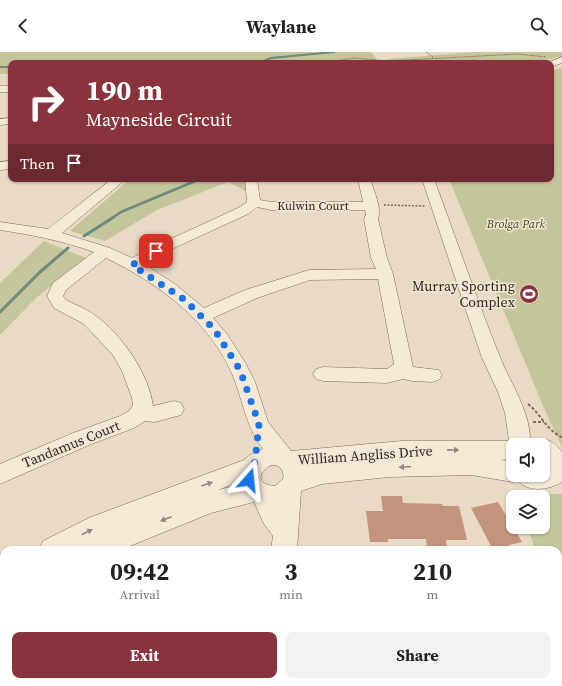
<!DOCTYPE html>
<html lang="en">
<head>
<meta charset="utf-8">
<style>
  :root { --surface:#fff; --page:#f2f2f2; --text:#222; --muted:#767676; --accent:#89343d }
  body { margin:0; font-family:"Source Serif 4",serif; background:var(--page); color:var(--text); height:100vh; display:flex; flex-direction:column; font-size:15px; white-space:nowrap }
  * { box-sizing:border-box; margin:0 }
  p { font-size:13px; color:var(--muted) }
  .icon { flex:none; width:22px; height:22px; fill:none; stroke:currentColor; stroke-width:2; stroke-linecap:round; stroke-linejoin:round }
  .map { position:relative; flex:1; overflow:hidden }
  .panel { position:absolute; left:0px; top:494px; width:562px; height:140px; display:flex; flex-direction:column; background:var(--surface); border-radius:12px 12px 0 0; box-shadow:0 1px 3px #0004 }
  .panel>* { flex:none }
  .hud { position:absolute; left:8px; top:8px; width:546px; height:122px; border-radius:8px; box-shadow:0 1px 3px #0004; background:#89343d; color:#fff; overflow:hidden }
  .buttons { position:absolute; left:506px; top:386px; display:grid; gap:8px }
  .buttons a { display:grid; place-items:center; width:44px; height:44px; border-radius:8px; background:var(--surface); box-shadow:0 1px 3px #0004; font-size:20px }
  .pin { position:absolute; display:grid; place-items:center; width:34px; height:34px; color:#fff; margin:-17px; border-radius:8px; box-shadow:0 2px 6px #0006 }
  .me { position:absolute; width:44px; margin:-22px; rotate:18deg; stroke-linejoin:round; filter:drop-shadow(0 0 3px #0008) }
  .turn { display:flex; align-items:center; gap:14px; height:84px; padding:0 12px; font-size:18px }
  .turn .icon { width:52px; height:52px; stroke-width:2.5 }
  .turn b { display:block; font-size:28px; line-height:34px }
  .then { display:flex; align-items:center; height:38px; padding:0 12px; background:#0003; gap:8px; font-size:15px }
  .eta { display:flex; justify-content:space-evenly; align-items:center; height:68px; text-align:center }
  .eta b { font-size:24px; font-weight:700; line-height:28px }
  .action { display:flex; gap:8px; margin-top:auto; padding:8px 12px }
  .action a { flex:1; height:46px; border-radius:8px; background:var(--accent); color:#fff; font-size:16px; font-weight:700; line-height:46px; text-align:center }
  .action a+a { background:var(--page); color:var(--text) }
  header { display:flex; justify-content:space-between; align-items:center; height:52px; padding:0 12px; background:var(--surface); font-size:18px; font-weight:700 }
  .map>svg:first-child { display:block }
  .green { fill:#c4c59a }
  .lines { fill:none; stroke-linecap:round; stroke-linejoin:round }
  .stream-far2 { stroke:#6e897f; stroke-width:2 }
  .stream-far1 { stroke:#6e897f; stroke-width:2.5 }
  .stream { stroke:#6e897f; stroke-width:3 }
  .building { fill:#c2947f }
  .minor-casing { stroke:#816c5d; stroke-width:1 }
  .path-far2 { stroke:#816c5d; stroke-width:1; stroke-dasharray:1.5 1; stroke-linecap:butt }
  .path-far1 { stroke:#816c5d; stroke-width:1.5; stroke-dasharray:2 1.5; stroke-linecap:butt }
  .path { stroke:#816c5d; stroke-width:2; stroke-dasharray:3 2; stroke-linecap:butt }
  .minor { fill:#f4e8d6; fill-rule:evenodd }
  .oneway { fill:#94887a }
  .route { stroke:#1a73e8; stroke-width:7; stroke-dasharray:0 12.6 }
  .labels { text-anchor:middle; stroke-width:3; stroke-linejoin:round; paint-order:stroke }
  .far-street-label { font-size:12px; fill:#33271f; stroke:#f1e5d3 }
  .far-park-label { font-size:12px; font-style:italic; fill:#474d28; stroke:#f1e5d3 }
  .poi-label { font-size:14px; fill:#33271f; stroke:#f1e5d3; text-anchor:end }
  .street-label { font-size:14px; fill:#33271f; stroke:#f1e5d3 }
</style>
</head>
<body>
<header><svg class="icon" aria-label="back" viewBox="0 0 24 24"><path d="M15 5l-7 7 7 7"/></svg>Waylane<svg class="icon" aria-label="search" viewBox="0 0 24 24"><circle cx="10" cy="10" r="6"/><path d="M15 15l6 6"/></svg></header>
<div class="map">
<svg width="562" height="634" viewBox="0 0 562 634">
  <rect width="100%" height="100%" fill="#e8dac4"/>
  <path class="green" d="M0 0H371L377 8 321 11H11V22H0Z
    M474 0H562V4L534 11H387V7Z
    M562 16V395L544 356 449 127H551V19Z
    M130 127 163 129 168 127H247L248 140 228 130 157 158 105 189 70 179Z
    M44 189 86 206 36 246 0 283V231Z
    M518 442H562V581L558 569V498H535L528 475H543V445H519Z"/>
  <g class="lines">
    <path class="stream-far2" d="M259 11 271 6 334 0
      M0 15H11"/>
    <path class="stream-far1" d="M112 166 121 160 200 127"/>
    <path class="stream" d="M84 184 114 165
      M0 260 40 220 68 196"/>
  </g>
  <path class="building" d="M381 444H402L403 451 442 452 443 454H459L467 488H446L447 495H427L426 487H388V490H370L366 459H383Z
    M498 450 522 490 509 493 512 498H493L471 456Z"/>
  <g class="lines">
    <defs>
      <path id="minor" d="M562 5V11L551 15V11H547Z
        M0 34H11V40H0Z
        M11 66V72L0 73V67Z
        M11 109V117L0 118V110Z
        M112 127H126L62 181 110 196 132 206 151 196 238 156 247 150 245 127H257L260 148 271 150H363L358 127H370C374 139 382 156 378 167L387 206 393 222 413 315 439 318 442 323 439 328 432 330 412 329 403 327 387 331 323 329 316 327 313 322 316 317 323 315 387 317 394 312 378 227 310 228 257 246 213 266 227 282 246 312 255 330 268 370 291 399 402 389H509L505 361 498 340 482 306 422 127H434C456 186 476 246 500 305 511 333 532 361 530 393H513V407L501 408 513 410V423H543L545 414 543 408V393H533L535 389C547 385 555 390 562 400V430C549 438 528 441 517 428L513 430 471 423 389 425 322 432 301 439 297 498H271L273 484 264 472 254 450 211 461 120 498H82L84 494 77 498H39L43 489 91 465 244 408 250 403 263 397C246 375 243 349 233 324 210 269 158 231 106 206L66 238 63 244 66 248C76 253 87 257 96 264 122 283 149 322 153 354L174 349 181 351 184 357 181 363 155 370 145 369 134 376 89 393 0 432V412L73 381 120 364 129 359 133 353 132 346 122 319 113 303 84 272 54 256 47 244 53 231 94 200C63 189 33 183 0 178V170L48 177ZM257 155 271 158H365L366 162 364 167 371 206 376 217 309 218 245 238 204 256 175 232 144 212 161 202 248 162ZM271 413C280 412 285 419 283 427L275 434C257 433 256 422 271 413ZM238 430 239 433 218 438Z
        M4 513V566L0 567V515Z
        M228 630H258L257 634H227Z
        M457 630H487L488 634H458Z"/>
    </defs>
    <use href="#minor" class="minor-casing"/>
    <path class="path-far2" d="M426 0 433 5
      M333 11 335 9 354 6 388 9 518 2 546 5
      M456 11 475 8 474 11
      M468 11 471 8"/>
    <path class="path-far1" d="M384 153 426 154"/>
    <path class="path" d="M528 352C541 362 546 378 562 385
      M533 370H544"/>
    <use href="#minor" class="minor"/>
  </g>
  <defs><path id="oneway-solid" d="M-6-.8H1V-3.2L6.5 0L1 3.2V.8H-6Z"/></defs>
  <g class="oneway">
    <use href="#oneway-solid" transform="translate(453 398) rotate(1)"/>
    <use href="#oneway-solid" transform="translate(405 415) rotate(178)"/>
    <use href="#oneway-solid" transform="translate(207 432) rotate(-19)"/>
    <use href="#oneway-solid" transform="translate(166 467) rotate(159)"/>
    <use href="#oneway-solid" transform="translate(87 480) rotate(-27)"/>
  </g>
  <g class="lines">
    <path class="route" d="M156 199 132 213 185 248 214 277 240 318 259 372 255 410 251 416 249 428"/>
  </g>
  <defs>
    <symbol id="stadium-disc" viewBox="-11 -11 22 22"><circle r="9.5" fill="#89343d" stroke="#f1e5d3"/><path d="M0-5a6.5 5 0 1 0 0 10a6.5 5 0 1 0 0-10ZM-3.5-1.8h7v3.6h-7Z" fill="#fff"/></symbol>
  </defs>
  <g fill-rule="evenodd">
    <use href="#stadium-disc" x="518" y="231" width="22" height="22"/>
  </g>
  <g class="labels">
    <g class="far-street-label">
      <text x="313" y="158">Kulwin Court</text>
    </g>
    <g class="far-park-label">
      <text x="516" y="176">Brolga Park</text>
    </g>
    <g class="poi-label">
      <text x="515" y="239">Murray Sporting<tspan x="515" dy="16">Complex</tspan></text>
    </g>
    <g class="street-label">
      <text transform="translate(71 392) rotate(-22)" y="5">Tandamus Court</text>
      <text transform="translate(365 403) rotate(-4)" y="5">William Angliss Drive</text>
    </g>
  </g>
</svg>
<div class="buttons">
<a><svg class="icon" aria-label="sound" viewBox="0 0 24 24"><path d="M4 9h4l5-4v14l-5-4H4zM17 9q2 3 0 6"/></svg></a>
<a><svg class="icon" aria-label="layers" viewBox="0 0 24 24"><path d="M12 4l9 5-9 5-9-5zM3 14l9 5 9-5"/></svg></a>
</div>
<div class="pin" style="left:156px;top:199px;background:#d93025"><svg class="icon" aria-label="arrive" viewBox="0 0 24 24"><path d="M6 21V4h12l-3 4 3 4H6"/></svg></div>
<svg class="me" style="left:249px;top:428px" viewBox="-20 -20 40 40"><path d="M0-17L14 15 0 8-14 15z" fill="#1a73e8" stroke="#fff" stroke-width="4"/></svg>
<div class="hud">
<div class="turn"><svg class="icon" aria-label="right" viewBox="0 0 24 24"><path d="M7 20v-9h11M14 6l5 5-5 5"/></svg><div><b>190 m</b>Mayneside Circuit</div></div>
<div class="then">Then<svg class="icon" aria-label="arrive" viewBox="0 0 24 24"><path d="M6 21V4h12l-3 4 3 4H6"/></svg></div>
</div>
<section class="panel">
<div class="eta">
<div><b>09:42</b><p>Arrival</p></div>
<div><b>3</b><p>min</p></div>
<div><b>210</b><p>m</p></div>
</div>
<div class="action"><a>Exit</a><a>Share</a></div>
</section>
</div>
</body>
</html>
